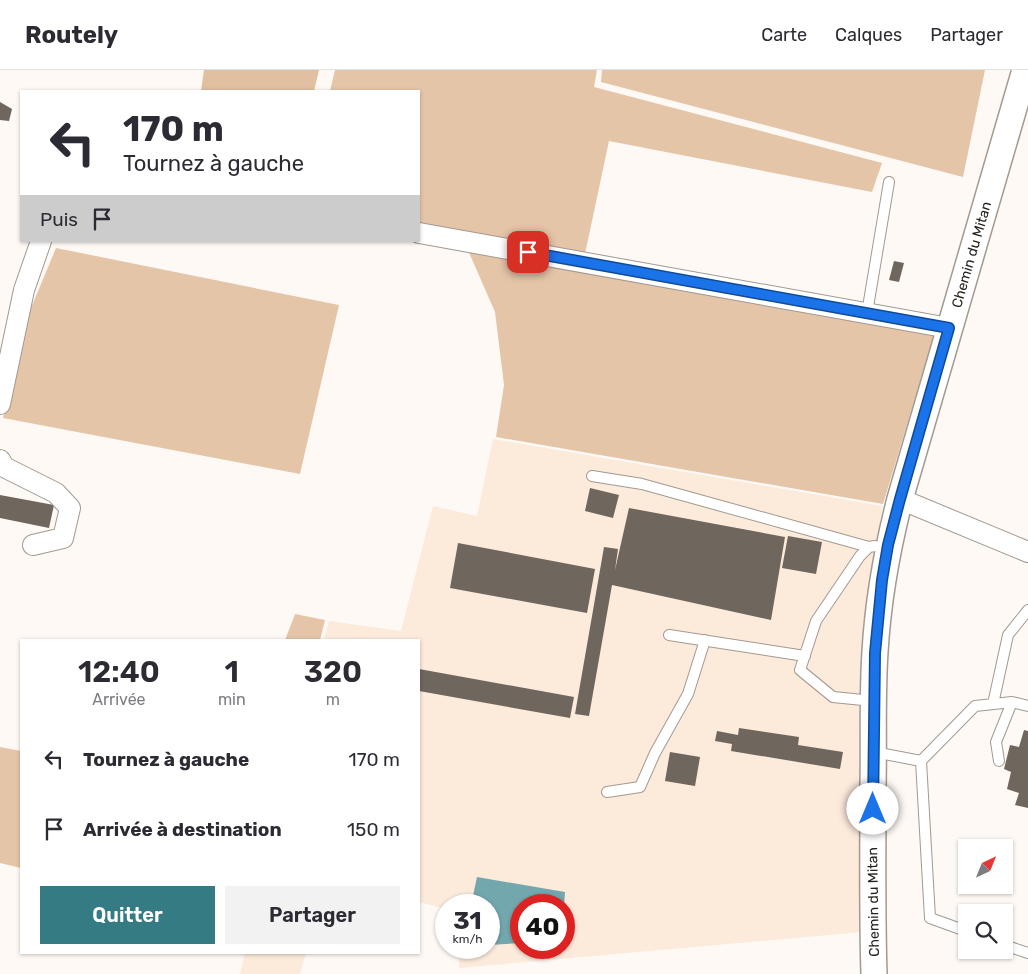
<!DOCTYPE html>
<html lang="fr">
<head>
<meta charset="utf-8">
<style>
  :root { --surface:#fff; --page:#f2f2f3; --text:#2b2b33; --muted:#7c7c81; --line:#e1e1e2; --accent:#347b84 }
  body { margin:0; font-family:Rubik,sans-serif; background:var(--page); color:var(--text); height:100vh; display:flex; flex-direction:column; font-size:19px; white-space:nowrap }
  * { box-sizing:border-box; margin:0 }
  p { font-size:16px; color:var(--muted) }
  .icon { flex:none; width:28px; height:28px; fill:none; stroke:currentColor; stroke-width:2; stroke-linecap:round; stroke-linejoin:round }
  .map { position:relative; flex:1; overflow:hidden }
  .panel { position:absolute; left:20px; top:569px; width:400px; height:315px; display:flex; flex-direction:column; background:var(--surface); border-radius:0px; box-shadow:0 1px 4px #0004 }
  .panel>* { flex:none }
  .banner { position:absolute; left:20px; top:20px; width:400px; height:152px; border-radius:0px; box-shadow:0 1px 4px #0004; background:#fff; color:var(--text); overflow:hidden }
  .needle { width:32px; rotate:43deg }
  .buttons { position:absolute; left:958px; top:769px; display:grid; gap:10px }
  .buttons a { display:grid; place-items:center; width:55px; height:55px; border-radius:0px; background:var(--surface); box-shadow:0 1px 4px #0004; font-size:25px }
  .speed { position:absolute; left:435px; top:824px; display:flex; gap:10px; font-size:25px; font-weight:700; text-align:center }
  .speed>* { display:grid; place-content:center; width:65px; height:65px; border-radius:50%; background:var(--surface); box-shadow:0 1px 4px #0004; line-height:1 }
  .speed small { font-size:12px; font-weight:400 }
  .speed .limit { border:8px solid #d22; background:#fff; color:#111 }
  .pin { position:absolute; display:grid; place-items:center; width:42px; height:42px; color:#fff; margin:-21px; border-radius:10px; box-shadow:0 2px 8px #0006 }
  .me { position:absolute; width:55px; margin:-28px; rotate:0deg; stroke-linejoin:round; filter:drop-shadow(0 0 4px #0008) }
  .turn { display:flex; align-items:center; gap:18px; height:105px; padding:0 20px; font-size:22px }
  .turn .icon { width:65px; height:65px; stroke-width:2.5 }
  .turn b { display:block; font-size:35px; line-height:42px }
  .then { display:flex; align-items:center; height:48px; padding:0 20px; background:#0003; gap:10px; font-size:19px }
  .eta { display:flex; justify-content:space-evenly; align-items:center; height:85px; text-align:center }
  .eta b { font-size:30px; font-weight:600; line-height:35px }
  .button { display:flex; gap:10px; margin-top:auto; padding:10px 20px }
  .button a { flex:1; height:58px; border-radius:0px; background:var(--accent); color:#fff; font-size:20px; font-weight:600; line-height:58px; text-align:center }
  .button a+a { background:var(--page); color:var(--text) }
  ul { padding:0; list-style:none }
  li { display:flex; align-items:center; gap:15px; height:70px; padding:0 20px }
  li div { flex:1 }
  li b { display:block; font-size:19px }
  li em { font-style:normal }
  header { display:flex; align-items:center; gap:30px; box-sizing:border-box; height:70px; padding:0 25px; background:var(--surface); border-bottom:1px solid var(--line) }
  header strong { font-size:24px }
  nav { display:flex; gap:28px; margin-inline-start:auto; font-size:18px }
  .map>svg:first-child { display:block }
  .built { fill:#fceadb; fill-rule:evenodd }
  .green { fill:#e5c5a8 }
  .forest { fill:#e1bfa1 }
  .water { fill:#73a7ae }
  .building { fill:#6f665d }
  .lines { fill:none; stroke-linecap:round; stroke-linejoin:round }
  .service-casing { stroke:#a39990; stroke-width:12 }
  .minor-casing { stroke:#a39990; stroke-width:22 }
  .tertiary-casing { stroke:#a39990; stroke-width:28 }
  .service { stroke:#fff; stroke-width:10 }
  .minor { stroke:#fff; stroke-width:20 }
  .tertiary { stroke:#fff; stroke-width:25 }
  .route-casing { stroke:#114b97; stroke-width:12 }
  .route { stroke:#1a73e8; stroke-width:9 }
  .labels { text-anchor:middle; stroke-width:5; stroke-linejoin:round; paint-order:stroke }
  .street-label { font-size:14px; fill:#25211d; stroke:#fff }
</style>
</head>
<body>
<header>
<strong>Routely</strong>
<nav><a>Carte</a><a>Calques</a><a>Partager</a></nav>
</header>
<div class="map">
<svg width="1028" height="904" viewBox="0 0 1028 904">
  <rect width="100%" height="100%" fill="#fef9f5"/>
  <path class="built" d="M493 369 882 436 874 503 862 862 459 898V878H489V835H446V839L419 832V570H324L329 551 401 561 433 436 477 446ZM521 835H564V878H521Z
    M245 883V882L306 883 300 904H240Z"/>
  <path class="green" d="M335 0H597L594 17 882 93 872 122 609 71 585 184 419 156V21H330Z
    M602 0H985L963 107 601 12Z
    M56 178 339 235 300 404 3 348 31 238Z
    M467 178 935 262 883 434 496 367 504 315 495 242Z
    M295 544 325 550 320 570H285Z
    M0 677 21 681V798L0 793Z"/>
  <path class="forest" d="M204 0H319L314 21H201Z"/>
  <path class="water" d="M477 807 565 822 564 837V835H521V873L489 875V835H471Z"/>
  <path class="building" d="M0 32 12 39 9 51 0 50Z
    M894 191 904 193 899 212 889 210Z
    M590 418 619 425 613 448 585 441Z
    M0 425 54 435 49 458 0 448Z
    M629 438 785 467 771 550 612 515 589 646 575 644 604 477 618 479 615 500Z
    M788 466 822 472 816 504 782 498Z
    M458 473 595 499 587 543 450 518Z
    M419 599 574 627 570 648 419 621Z
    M739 658 799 667 798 675 843 682 840 699 731 681 732 674 715 671 717 661 738 665Z
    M1024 660 1028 661V738L1015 735 1019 723 1007 719 1011 702 1004 699 1010 675 1019 677Z
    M670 682 700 687 695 716 665 711Z"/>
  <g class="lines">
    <defs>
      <path id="service" d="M867 243 889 112
        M592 406 642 414 869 477
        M669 565 805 586
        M873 631 833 627 800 600 816 551 860 486 869 477 875 476
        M993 634 1008 565 1028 540
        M874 682 921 691 975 636 1012 632 1028 636
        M921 691 930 848 966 861
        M999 691 996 672 1012 632
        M607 722 640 717 655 683 688 624 705 570
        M1004 875 1028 883"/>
      <path id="minor" d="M419 163 949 258
        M0 334 24 220 41 171
        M0 390 4 397 56 423 70 438 63 468 33 475
        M900 429 1028 482"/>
      <g id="tertiary">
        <path id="s1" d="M874 904C872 841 873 778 873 715 874 671 872 626 875 582 878 530 887 480 900 429L1025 0"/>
      </g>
    </defs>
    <use href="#service" class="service-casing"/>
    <use href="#minor" class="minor-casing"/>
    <use href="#tertiary" class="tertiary-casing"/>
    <use href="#service" class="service"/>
    <use href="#minor" class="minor"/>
    <use href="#tertiary" class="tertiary"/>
  </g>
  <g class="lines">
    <defs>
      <path id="route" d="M528 182 949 258 900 429 888 475 882 510 875 583 873 739"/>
    </defs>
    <use href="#route" class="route-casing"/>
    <use href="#route" class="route"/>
  </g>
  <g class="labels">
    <g class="street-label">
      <text dy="5" stroke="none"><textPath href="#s1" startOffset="732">Chemin du Mitan</textPath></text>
      <text transform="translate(873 832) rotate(-91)" y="5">Chemin du Mitan</text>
    </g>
  </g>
</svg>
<div class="buttons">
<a><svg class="needle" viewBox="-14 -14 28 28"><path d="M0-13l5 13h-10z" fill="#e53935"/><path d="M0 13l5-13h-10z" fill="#7c7c81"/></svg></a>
<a><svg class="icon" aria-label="search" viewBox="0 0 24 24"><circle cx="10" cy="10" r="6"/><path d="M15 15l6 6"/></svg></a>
</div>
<div class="speed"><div>31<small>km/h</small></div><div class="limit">40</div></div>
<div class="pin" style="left:528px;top:182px;background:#d93025"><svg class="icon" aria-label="arrive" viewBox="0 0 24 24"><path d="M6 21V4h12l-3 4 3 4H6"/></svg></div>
<svg class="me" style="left:873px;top:739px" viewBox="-20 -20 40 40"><circle r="19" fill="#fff"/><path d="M0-13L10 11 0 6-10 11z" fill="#1a73e8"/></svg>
<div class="banner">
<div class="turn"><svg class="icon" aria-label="left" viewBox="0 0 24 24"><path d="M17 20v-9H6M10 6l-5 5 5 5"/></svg><div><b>170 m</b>Tournez à gauche</div></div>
<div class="then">Puis<svg class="icon" aria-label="arrive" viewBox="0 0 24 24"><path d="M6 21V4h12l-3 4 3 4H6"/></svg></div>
</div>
<section class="panel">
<div class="eta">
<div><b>12:40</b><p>Arrivée</p></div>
<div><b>1</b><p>min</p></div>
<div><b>320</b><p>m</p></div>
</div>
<ul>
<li><svg class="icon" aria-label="left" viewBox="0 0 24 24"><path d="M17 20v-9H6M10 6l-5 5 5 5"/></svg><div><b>Tournez à gauche</b></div><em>170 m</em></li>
<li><svg class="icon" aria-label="arrive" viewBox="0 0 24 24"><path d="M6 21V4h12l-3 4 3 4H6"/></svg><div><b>Arrivée à destination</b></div><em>150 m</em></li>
</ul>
<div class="button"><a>Quitter</a><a>Partager</a></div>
</section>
</div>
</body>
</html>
